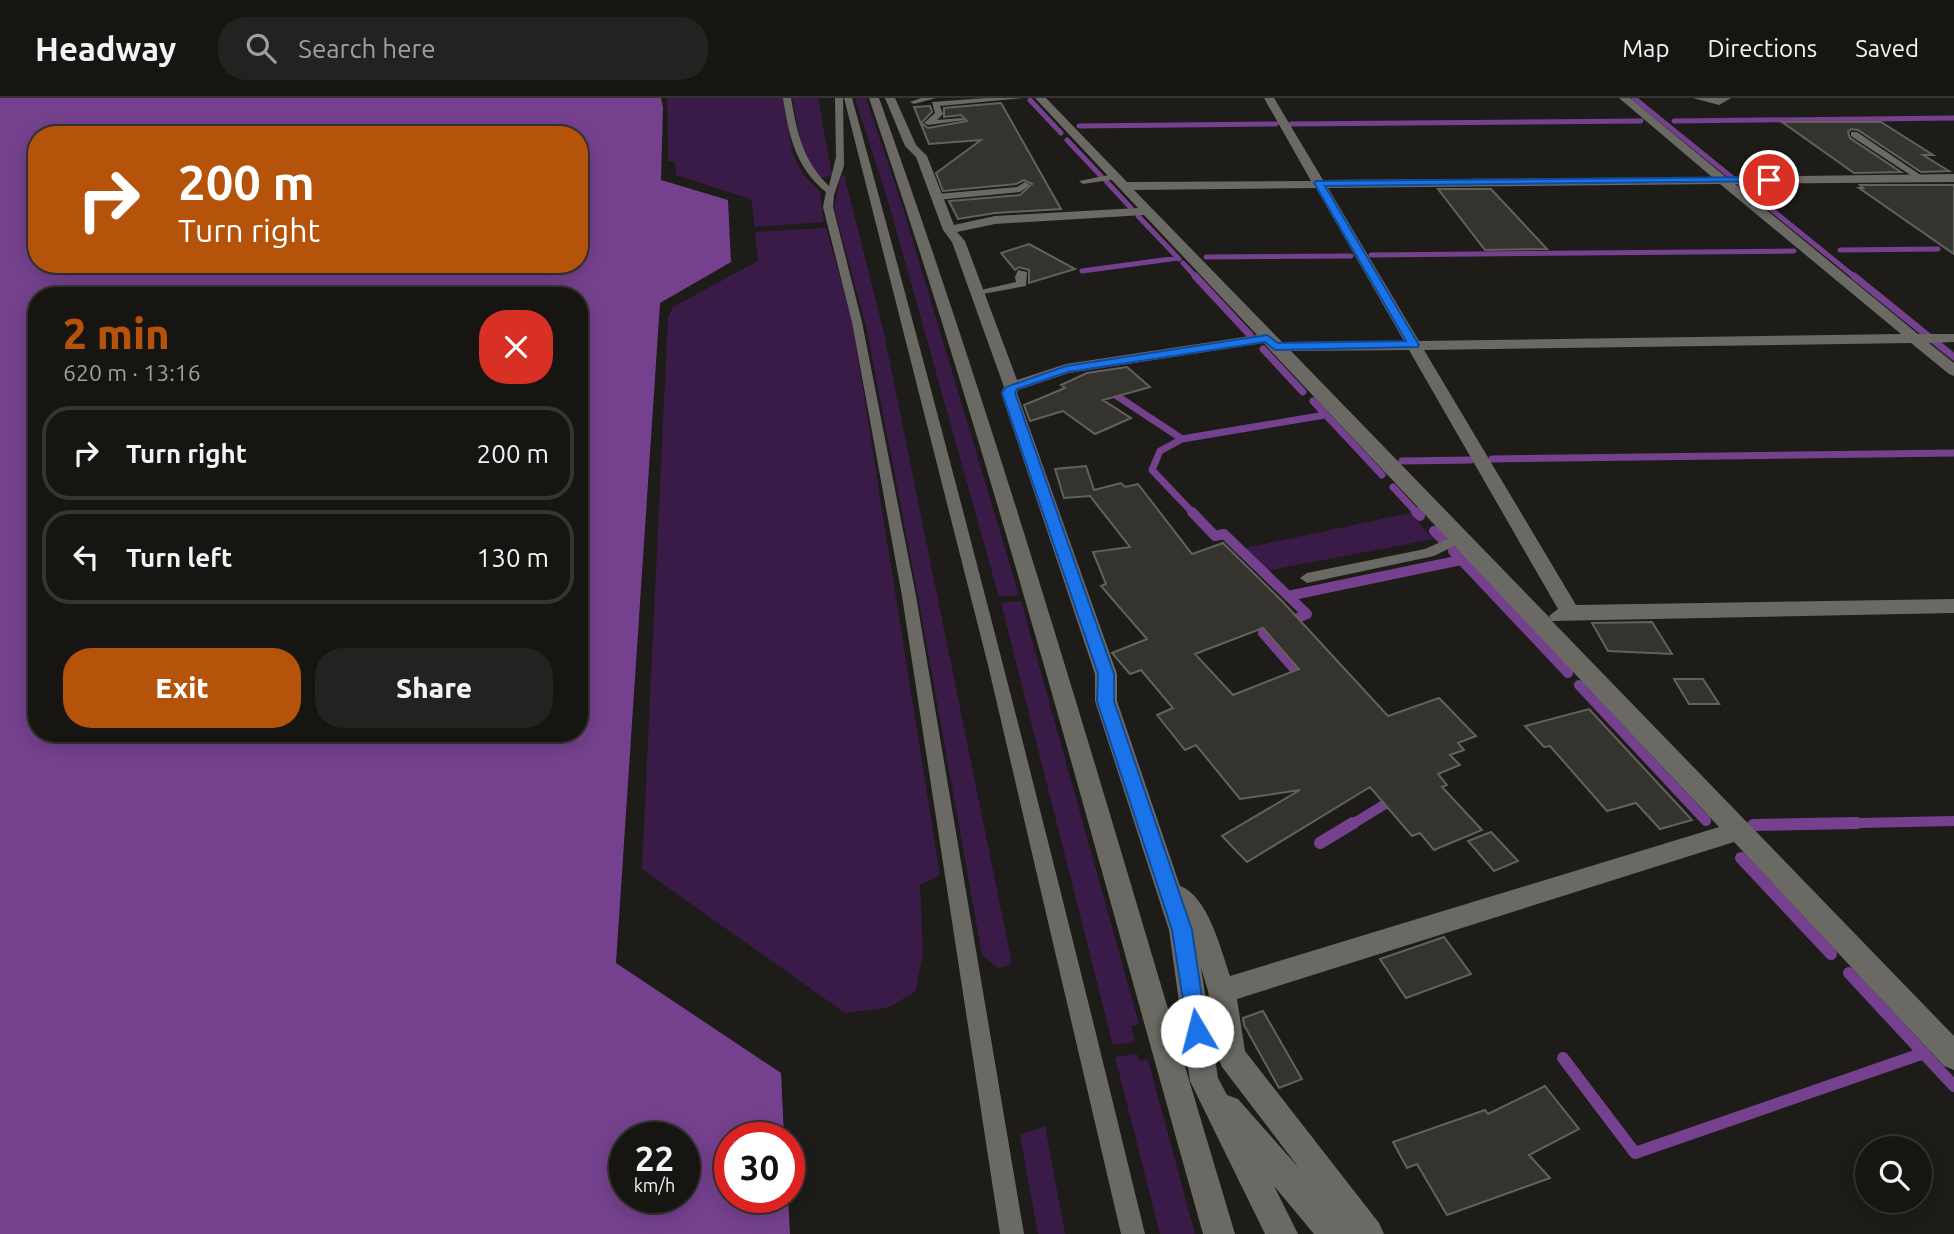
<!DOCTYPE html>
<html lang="en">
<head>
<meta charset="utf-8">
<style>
  :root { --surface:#161512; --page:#232220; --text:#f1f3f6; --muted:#9e9f9f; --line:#353432; --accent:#b45309 }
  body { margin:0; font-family:Ubuntu,sans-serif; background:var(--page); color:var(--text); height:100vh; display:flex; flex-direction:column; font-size:26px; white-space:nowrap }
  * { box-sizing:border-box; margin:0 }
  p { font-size:23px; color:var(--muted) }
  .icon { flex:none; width:38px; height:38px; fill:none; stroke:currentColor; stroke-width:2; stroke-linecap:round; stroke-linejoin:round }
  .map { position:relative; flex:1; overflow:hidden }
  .sheet { position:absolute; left:28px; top:189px; width:560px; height:455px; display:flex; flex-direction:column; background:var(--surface); border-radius:28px; box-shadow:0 4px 18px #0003,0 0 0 2px var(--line) }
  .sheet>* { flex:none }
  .guide { position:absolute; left:28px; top:28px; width:560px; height:147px; border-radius:28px; box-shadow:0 4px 18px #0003,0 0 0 2px var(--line); background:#b45309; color:#fff; overflow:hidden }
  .tools { position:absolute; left:1855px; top:1038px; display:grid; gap:14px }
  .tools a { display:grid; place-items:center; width:77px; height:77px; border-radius:50%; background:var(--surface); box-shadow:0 4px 18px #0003,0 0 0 2px var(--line); font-size:35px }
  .speed { position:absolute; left:609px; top:1024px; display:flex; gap:14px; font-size:35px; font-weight:700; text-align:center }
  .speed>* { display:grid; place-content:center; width:91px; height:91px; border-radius:50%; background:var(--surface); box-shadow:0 4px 18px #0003,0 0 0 2px var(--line); line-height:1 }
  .speed small { font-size:18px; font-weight:400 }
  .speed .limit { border:10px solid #d22; background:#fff; color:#111 }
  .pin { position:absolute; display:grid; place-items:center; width:60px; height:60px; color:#fff; margin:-30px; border:4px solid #fff; border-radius:50%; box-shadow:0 2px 7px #0007 }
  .me { position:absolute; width:77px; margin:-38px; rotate:352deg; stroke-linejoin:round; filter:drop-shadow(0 0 5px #0008) }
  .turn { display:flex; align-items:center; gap:24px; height:147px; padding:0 35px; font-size:32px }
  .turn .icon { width:91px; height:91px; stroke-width:2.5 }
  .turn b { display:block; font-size:49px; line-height:60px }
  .round { display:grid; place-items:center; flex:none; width:74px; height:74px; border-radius:28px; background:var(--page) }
  .summary { display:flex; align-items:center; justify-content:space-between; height:119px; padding:0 35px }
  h1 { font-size:42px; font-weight:800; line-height:52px; color:var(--accent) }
  .action { display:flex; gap:14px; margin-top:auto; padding:14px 35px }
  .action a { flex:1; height:80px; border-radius:28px; background:var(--accent); color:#fff; font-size:28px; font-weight:800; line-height:80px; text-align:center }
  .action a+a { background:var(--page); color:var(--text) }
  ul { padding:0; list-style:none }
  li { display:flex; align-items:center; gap:21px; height:94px; margin:0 14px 10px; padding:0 21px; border:4px solid var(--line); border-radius:28px }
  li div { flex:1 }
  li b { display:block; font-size:26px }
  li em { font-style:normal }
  header { display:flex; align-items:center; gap:42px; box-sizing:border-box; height:98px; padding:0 35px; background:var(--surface); border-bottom:2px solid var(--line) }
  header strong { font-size:33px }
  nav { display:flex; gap:38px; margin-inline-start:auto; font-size:24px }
  .search { width:490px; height:63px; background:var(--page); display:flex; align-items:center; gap:18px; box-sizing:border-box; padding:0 24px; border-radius:28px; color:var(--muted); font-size:26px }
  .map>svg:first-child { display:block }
  .green { fill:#3a1b48 }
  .water { fill:#75418e; fill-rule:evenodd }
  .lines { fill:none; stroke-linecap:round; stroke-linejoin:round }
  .stream-far3 { stroke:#75418e; stroke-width:5 }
  .stream-far2 { stroke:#75418e; stroke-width:7 }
  .stream-far1 { stroke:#75418e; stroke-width:10 }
  .stream { stroke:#75418e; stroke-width:12 }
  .building { fill:#34332e; stroke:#62615b; stroke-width:2; fill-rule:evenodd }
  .service { fill:#6b6964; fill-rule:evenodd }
  .minor { fill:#6b6964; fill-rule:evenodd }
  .tertiary { fill:#6b6964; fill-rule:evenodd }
  .route { fill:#1a73e8; stroke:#114b97; stroke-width:2 }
</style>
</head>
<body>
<header>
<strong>Headway</strong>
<div class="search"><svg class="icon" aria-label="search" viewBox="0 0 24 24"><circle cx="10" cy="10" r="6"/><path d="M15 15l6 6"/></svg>Search here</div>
<nav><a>Map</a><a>Directions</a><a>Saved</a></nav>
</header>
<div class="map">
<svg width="1954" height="1136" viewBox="0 0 1954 1136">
  <rect width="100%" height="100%" fill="#1d1c18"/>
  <path class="green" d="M667 0H783L793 57 803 76 820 94 824 124 755 129 751 101 676 77 675 63H668Z
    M792 0H818L832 77 822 80 815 78 803 57Z
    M855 0H866L903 110 1019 497 999 499 890 110Z
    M844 77 883 231 1012 866 998 870 982 857 918 498 866 228 834 110 841 78Z
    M826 130 852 222 940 777 920 787 923 857 915 894 887 910 845 915 642 771 668 219 673 209 758 163 755 134Z
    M1410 415 1433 441 1266 473 1241 451Z
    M1021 503 1139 926 1131 928 1135 944 1113 947 1001 505Z
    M1137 956 1139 963 1148 962 1195 1136H1160L1115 959Z
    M1045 1028 1065 1136H1038L1020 1037Z"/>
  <path class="water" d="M0 0H661L663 9 661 82 728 102 731 164 660 205 616 865 781 975 784 1039 730 1040V1099H788L790 1136H0ZM37 37H579V166H37ZM37 198H579V635H37ZM625 1040H684V1099H625Z"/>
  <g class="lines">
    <path class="stream-far3" d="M1634 0 1856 180
      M1030 2 1061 35
      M1674 23 1954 20
      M1291 26 1641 23
      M1079 28 1276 26
      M1067 42 1101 78
      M1106 83 1131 110
      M1138 118 1179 161
      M1840 152 1938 151
      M1371 157 1794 153
      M1206 159 1351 158
      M1183 165 1197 180
      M1082 173 1178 160"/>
    <path class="stream-far2" d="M1195 178 1250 237
      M1854 178 1954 259
      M1263 251 1303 294
      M1108 292 1182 341 1325 317
      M1313 303 1382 377
      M1182 341 1160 353 1152 372 1194 416
      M1492 361 1954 355
      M1402 363 1471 362
      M1393 389 1418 416"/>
    <path class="stream-far1" d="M1192 414 1215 438 1224 436 1307 516 1263 535 1304 582
      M1416 414 1420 418
      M1434 433 1442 441
      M1453 453 1568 575
      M1288 498 1461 462
      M1579 587 1706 723
      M1351 727 1395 700
      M1769 727 1954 723"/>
    <path class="stream" d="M1753 727 1857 725
      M1320 745 1353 725
      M1741 760 1831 856
      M1849 875 1954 988
      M1563 960 1635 1055 1924 955"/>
  </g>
  <path class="building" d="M1001 5 1061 111 995 115 958 121 949 103 1020 97 1032 86 1024 82 1016 86 943 93 936 75 981 42 929 46 914 9 930 8 932 14 921 25 928 30 967 23 961 17 944 19V10Z
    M1782 24H1881L1933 57H1923L1949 73 1921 74 1858 32 1851 31 1848 34 1850 40 1901 74 1854 75Z
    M1860 87H1954V156L1859 90H1863Z
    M1438 91H1491L1547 151 1485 152Z
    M1029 146 1075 171 1029 185V172L1019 169 1015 172 1001 155Z
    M1127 269 1150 289 1103 302 1131 320 1095 336 1063 313 1030 323 1024 307 1065 290 1061 287 1087 275Z
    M1086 368 1094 392 1121 385 1125 389 1138 386 1192 456 1223 445 1282 503 1388 618 1439 600 1476 638 1458 645 1464 652 1450 657 1460 667 1438 676 1447 687 1442 689 1482 732 1434 752 1420 735 1412 738 1370 689 1247 764 1222 738 1300 692 1240 701 1196 647 1185 652 1157 617 1173 610 1141 572 1130 576 1112 555 1147 541 1101 488 1106 486 1093 454 1130 449 1090 398 1064 400 1055 371ZM1263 530 1299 571 1233 597 1195 556Z
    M1652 524 1672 556 1608 553 1592 525Z
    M1674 581H1703L1719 606H1689Z
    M1589 611 1692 722 1660 731 1636 705 1607 713 1550 648 1544 649 1525 628Z
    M1491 734 1518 763 1494 773 1468 743Z
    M1444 839 1471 876 1406 900 1380 861Z
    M1263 913 1302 981 1279 990 1244 927 1243 920Z
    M1545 988 1579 1031 1529 1057 1550 1080 1447 1117 1417 1066 1407 1070 1393 1044 1485 1012 1488 1016Z"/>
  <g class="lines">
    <path class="service" d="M783 0H791C797 35 803 63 829 88L836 59 835 0H843L844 68 834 97 833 109 862 224 916 498 1024 1136H1000L902 498 852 224 823 109 826 94C795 69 789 37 783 0Z
      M844 0H852C956 377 1053 756 1145 1136H1121L988 567Z
      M921 0H936L914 6 910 4Z
      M986 0H1023L940 8 943 16 937 22 961 20 965 22 928 27 924 25 935 15 932 4Z
      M1851 34H1857L1925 80 1918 82 1851 38Z
      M1114 76 1118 79 1117 81 1083 86 1079 83Z
      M1025 84 1030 87 1020 94 937 102 932 99 937 96 1017 89Z
      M1018 172 1027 174 1026 188 977 197 972 194 1016 184 1015 179Z
      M1461 435 1468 439 1466 442 1434 458 1307 485 1300 480 1307 475 1425 451Z"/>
    <path class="minor" d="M885 0H895L916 47 927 58 954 127 995 118 1138 110 1035 0H1046L1127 84 1311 83 1264 0H1274L1323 82 1712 79 1619 0H1630L1726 79 1954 76V84L1735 86 1918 236H1954V244L1929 245 1954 265V278L1949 276 1911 245 1424 252 1576 507 1954 501V515L1552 523 1954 938V972L1944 968 1734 744 1237 901 1245 953 1379 1125 1384 1136H1314L1274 1088 1298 1136H1265L1190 983 1169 832 1095 603V576L1001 295 1004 289 952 144 943 132 916 59 905 48ZM1720 86 1901 236 1419 243 1328 90ZM1316 90 1404 243 1282 244 1134 92ZM1144 117 1257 237 1066 266 1017 282 965 143 957 134 995 126ZM1264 245 1270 252 1719 729 1230 878C1221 852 1208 798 1180 788L1117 603V576L1017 295 1018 292 1069 275ZM1409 252 1558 511 1549 518 1552 522 1291 253ZM1201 870 1208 893 1218 959 1222 969 1299 1070 1238 1001 1227 997 1218 980Z
      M1693 0H1731L1719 7Z"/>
    <path class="tertiary" d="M869 0H879C1013 374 1121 756 1235 1136H1203C1096 756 996 374 869 0Z"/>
  </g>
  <path class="route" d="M1769 79 1772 80V83L1325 88 1419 247 1418 249 1275 252 1265 244 1068 274 1017 291 1015 295 1114 576V603L1192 832 1207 933 1204 940 1197 943 1189 940 1172 832 1097 603 1098 576 1002 295 1006 289 1066 268 1267 237 1278 245 1406 243 1314 85 1316 83Z"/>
</svg>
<div class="tools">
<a><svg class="icon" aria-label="search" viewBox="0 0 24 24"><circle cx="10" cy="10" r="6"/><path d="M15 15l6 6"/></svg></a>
</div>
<div class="speed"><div>22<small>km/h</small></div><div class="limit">30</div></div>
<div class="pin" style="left:1769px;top:82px;background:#d93025"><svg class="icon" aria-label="arrive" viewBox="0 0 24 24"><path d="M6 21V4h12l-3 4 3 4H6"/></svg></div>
<svg class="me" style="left:1197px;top:933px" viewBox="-20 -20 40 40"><circle r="19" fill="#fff"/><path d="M0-13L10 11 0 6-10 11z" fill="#1a73e8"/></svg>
<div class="guide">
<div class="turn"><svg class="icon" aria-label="right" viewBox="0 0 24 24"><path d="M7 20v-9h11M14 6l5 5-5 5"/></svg><div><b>200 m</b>Turn right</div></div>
</div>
<section class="sheet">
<div class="summary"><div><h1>2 min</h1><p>620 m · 13:16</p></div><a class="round" style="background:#d93025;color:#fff"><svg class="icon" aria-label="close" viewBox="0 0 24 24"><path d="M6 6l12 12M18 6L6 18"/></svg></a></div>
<ul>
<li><svg class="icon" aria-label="right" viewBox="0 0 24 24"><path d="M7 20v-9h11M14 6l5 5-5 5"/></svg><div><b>Turn right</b></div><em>200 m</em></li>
<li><svg class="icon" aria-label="left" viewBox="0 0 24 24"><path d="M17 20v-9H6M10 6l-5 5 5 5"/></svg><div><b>Turn left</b></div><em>130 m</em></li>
</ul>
<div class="action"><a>Exit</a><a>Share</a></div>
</section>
</div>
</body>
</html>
